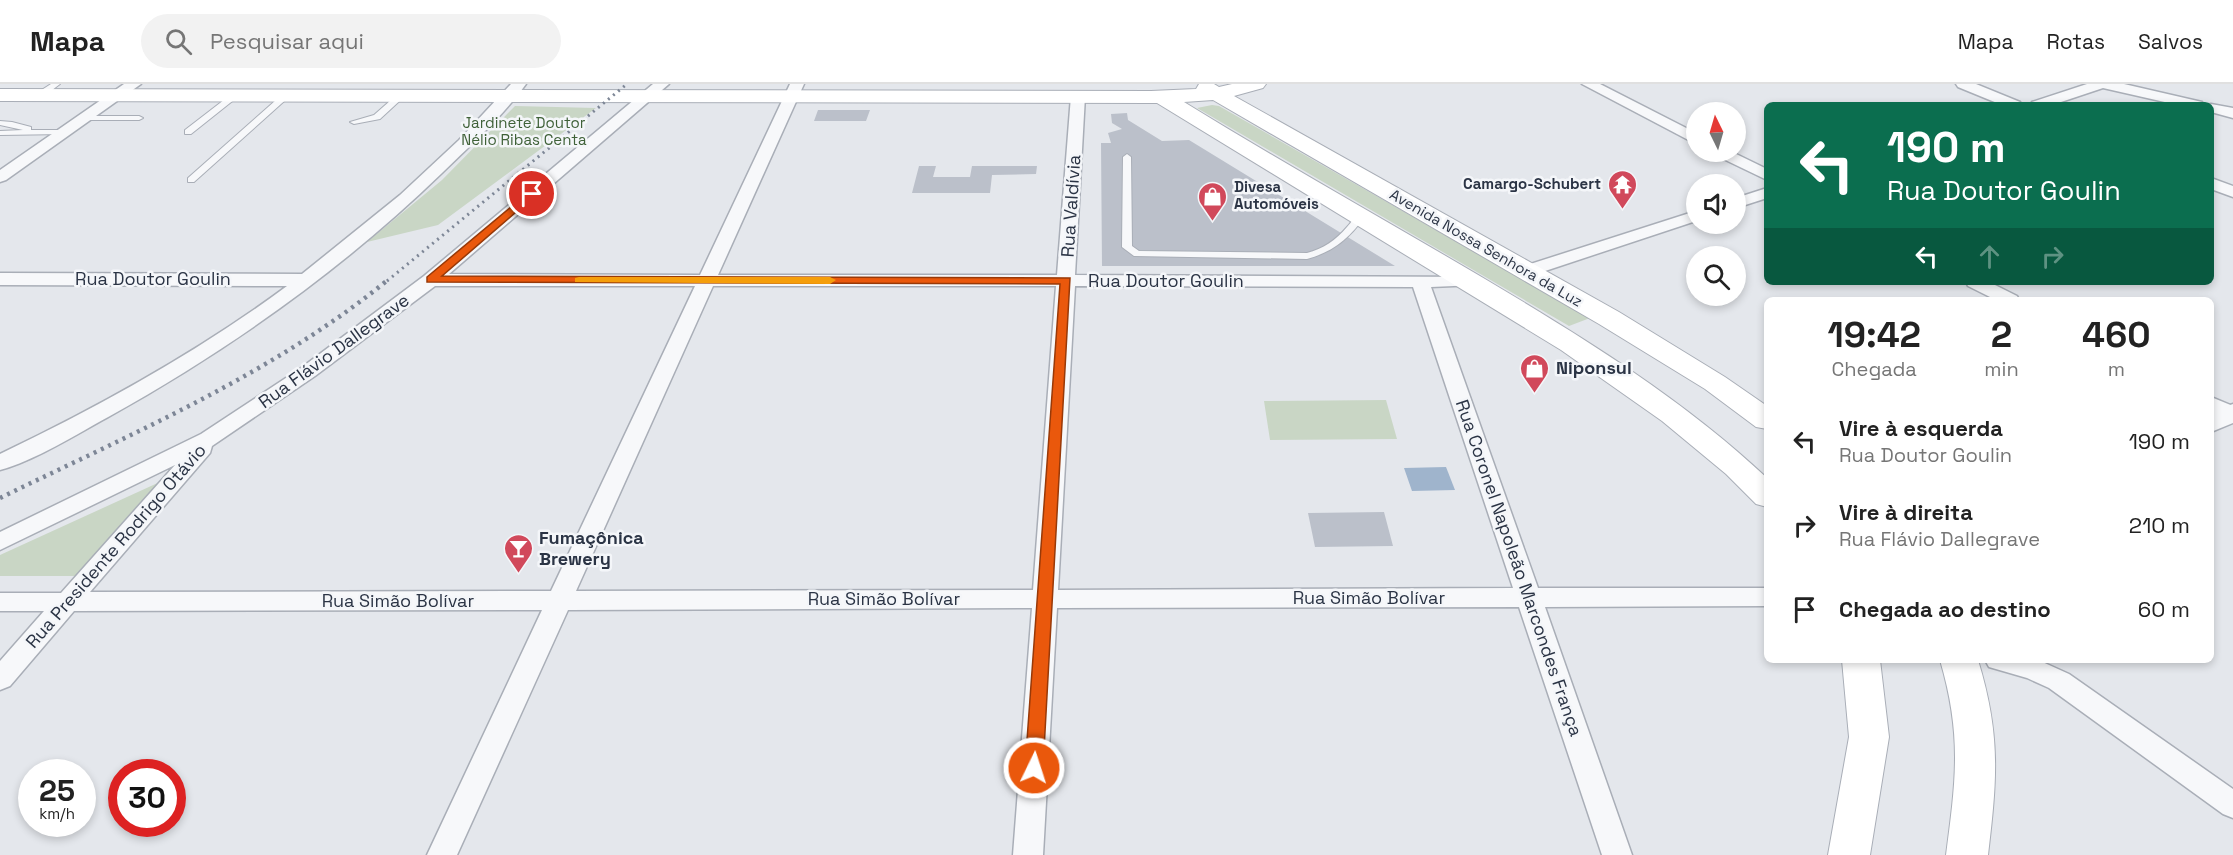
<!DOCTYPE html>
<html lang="pt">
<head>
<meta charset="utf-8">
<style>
  :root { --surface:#fff; --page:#f2f2f2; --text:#222; --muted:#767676; --line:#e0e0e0 }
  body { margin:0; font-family:"Space Grotesk",sans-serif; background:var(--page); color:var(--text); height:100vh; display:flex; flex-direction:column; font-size:22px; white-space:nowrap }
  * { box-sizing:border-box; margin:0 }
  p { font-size:20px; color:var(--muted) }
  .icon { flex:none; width:33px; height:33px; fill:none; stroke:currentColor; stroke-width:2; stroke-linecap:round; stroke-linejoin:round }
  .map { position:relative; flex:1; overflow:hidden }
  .details { position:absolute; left:1764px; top:213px; width:450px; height:366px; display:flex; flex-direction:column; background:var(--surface); border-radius:9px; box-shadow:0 3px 9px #0003 }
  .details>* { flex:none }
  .top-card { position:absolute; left:1764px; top:18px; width:450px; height:183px; border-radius:9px; box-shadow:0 3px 9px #0003; background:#0b6e4f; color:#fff; overflow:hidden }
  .needle { width:39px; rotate:355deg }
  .controls { position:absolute; left:1686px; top:18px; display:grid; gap:12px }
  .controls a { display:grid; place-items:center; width:60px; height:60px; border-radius:50%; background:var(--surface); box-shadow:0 3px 9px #0003; font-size:30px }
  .speed { position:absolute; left:18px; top:675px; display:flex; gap:12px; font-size:30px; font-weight:700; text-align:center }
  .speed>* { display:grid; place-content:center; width:78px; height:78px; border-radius:50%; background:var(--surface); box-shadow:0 3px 9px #0003; line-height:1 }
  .speed small { font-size:15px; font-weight:400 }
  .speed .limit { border:9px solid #d22; background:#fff; color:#111 }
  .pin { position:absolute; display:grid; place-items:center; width:51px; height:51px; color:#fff; margin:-26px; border:3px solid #fff; border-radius:50%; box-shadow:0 2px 6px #0007 }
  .me { position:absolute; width:66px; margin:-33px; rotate:4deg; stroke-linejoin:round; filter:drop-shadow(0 0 4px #0008) }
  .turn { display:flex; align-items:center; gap:21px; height:126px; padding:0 24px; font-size:27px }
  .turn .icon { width:78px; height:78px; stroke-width:2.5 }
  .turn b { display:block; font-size:42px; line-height:51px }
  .lanes { display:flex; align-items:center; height:57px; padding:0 24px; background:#0003; justify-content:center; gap:30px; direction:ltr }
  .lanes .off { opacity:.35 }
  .eta { display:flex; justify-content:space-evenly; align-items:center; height:102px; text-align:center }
  .eta b { font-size:36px; font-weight:800; line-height:42px }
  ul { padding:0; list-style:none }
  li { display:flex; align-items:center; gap:18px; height:84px; padding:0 24px }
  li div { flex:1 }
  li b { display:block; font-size:22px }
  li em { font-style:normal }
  header { display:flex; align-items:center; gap:36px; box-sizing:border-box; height:84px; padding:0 30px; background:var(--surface); border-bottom:2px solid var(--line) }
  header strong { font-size:28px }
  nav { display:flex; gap:33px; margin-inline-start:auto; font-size:21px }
  .search { width:420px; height:54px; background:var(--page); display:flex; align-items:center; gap:15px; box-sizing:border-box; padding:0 21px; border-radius:33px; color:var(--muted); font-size:22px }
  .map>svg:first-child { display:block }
  .green { fill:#c9d6c5 }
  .water { fill:#9fb4cc }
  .building { fill:#bbc0ca }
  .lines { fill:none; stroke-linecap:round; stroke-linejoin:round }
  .service-casing { stroke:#a9aeb7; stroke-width:2 }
  .minor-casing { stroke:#a9aeb7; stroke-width:3 }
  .tertiary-casing { stroke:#a9aeb7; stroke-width:3 }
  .secondary-casing { stroke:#a9aeb7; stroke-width:2 }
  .service { fill:#f7f8fa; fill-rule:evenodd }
  .minor { fill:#f7f8fa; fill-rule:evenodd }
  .tertiary { fill:#f7f8fa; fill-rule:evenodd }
  .secondary { fill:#fff; fill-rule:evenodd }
  .rail-far1 { stroke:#7d8696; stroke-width:3; stroke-dasharray:2 4.5; stroke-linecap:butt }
  .rail { stroke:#7d8696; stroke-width:4.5; stroke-dasharray:3 5; stroke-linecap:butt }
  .route { fill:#ea580c; stroke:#983908; stroke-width:1.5 }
  .slow { fill:#f59e0b }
  .labels { text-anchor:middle; stroke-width:5; stroke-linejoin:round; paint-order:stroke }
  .far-park-label { font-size:15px; fill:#3f6138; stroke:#f4f6f9 }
  .far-poi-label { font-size:15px; font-weight:bold; fill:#2b3445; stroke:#f4f6f9; text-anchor:end }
  .far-street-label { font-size:15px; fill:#2b3445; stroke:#f4f6f9 }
  .street-label { font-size:18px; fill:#2b3445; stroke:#f4f6f9 }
  .poi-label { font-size:18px; font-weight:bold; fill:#2b3445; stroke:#f4f6f9; text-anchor:start }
</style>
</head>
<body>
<header>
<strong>Mapa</strong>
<div class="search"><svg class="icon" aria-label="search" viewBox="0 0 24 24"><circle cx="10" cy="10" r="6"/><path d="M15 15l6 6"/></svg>Pesquisar aqui</div>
<nav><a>Mapa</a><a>Rotas</a><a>Salvos</a></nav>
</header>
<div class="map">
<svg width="2233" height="771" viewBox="0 0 2233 771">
  <rect width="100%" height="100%" fill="#e4e7ec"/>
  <path class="green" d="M1212 21 1219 22 1590 234 1569 242 1197 24Z
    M515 22 596 24 438 141 367 158 442 96Z
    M1386 316 1397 355 1270 356 1264 317Z
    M162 397 78 492H0V471Z"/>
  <path class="water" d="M1446 383 1455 406 1412 407 1404 384Z"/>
  <path class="building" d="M818 26H870L866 37H814Z
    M1127 29 1128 36 1162 57 1189 56 1395 182H1102L1101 59H1111L1108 49 1122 45 1112 39 1111 30Z
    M919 82H936L933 93H970L972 82H1037L1036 90 992 91 990 109H912Z
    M1384 428 1393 462 1315 463 1308 429Z"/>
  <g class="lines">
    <defs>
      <path id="service" d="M51 0H60L43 13H37V9Z
        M233 9 240 11 191 50H185V46Z
        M284 9 291 11 194 98H188V94Z
        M399 9 406 11 380 35 354 40 350 38 374 31Z
        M82 32H139L143 34 139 36H82Z
        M0 37 12 38 31 43V46H65L69 48 65 50 0 51V47L23 46 0 41Z
        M1127 70 1131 73 1132 162 1139 167 1307 169C1323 165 1336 156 1347 143 1352 138 1354 132 1360 129L1365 132C1350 154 1333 168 1307 175L1134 172 1122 163 1123 73Z"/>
      <path id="minor" d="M124 0H141L6 96 0 98V86Z
        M511 0H526C503 32 471 61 442 89 343 185 230 265 110 332 79 349 32 378 0 386V370C100 322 198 268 287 202L0 201V189L302 190 400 111 459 56Z
        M653 0H669L449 190 700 191 790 0H804L718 191H1057L1071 12 1078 8 1085 12 1075 191 1477 193 1479 197 1477 201 1431 203 1538 504H1767V522L1545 523 1632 771H1602L1519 523 1057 524 1043 771H1013L1032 524 568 526 457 771H427L542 526 74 527 10 602 0 606V577L44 527H0V509H61L175 381 0 466V448L201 350 301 284 424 192ZM435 202H695L551 507 90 508 210 369 212 362 315 292ZM713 202H1056L1033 506 576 507ZM1075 202 1413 203 1513 504 1058 506Z
        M1582 0H1600L1696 49V60Z
        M1956 0H1976L2020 18 2022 21H2002L1958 3Z
        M2087 0H2124L2202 18 2204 21H2178L2103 4 2052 21H2030L2032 18Z
        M2211 20 2233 24V34L2211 28V21H2206Z
        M1713 68H1732L1767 85V96L1715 71Z
        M2211 94 2233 102V113L2211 105Z
        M1767 104V114L1736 124V114Z
        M1696 127V137L1533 191H1521L1518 187 1521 183Z
        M1966 198H1989L2017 212 2019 216H1996L1968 202Z
        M2211 313 2233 322V337L2211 327Z
        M1985 576H2038L2069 590 2233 705V734L2223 730 2049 604 2027 594 1989 583Z"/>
      <path id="tertiary" d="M2233 320V339L2211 348V328Z"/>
      <path id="secondary" d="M1199 0H1214L1219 3 1232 0H1266L1263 4 1234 12 1619 228 1725 293 1767 322V345L1756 343 1705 305 1599 240 1213 16 1184 18C1283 79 1385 136 1485 195 1584 254 1683 315 1767 394V423L1756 420 1726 390 1662 337 1561 266 1157 19 0 17V5L1151 7 1196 5Z
        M1842 576H1880L1889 653 1870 771H1828L1849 653Z
        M1940 576H1978C2001 651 1997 695 1988 771H1946C1956 695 1962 651 1940 576Z"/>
    </defs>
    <use href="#service" class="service-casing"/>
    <use href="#minor" class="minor-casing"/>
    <use href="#tertiary" class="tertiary-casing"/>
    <use href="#secondary" class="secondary-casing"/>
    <use href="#service" class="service"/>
    <use href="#minor" class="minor"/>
    <use href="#tertiary" class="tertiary"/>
    <use href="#secondary" class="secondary"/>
    <path class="rail-far1" d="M387 197 627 0"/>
    <path class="rail" d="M0 414C133 349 273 290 389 195"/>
  </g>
  <path class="route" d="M529 108 537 110 442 192 1070 194 1043 684 1040 689 1034 691 1028 689 1025 684 1060 200 427 198V193Z"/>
  <path class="slow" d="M579 193H830L836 196 830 200 575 198V194Z"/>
  <defs>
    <symbol id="temple-pin" viewBox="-11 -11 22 30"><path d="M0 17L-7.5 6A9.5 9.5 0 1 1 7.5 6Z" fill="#d1495b" stroke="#f4f6f9"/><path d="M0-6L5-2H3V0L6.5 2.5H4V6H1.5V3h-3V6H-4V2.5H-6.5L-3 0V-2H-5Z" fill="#fff"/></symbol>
    <symbol id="shop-pin" viewBox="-11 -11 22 30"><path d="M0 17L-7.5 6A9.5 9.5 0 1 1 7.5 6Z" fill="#d1495b" stroke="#f4f6f9"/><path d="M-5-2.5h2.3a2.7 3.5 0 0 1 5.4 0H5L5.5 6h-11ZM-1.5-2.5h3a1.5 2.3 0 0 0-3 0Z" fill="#fff"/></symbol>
    <symbol id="bar-pin" viewBox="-11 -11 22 30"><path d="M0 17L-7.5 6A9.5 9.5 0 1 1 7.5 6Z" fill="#d1495b" stroke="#f4f6f9"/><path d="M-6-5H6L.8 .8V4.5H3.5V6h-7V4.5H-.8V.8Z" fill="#fff"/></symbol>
  </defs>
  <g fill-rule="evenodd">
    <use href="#temple-pin" x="1606" y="84" width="33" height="45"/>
    <use href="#shop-pin" x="1196" y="96" width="33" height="45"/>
    <use href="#shop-pin" x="1518" y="268" width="33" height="45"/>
    <use href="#bar-pin" x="502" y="448" width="33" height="45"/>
  </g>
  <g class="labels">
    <g class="far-park-label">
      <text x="524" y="44">Jardinete Doutor<tspan x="524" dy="17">Nélio Ribas Centa</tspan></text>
    </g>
    <g class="far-poi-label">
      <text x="1601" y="105">Camargo-Schubert</text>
      <text x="1234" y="108" text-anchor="start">Divesa<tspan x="1234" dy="17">Automóveis</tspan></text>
    </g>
    <g class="far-street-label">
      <text transform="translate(1486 164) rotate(30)" y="5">Avenida Nossa Senhora da Luz</text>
    </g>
    <g class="street-label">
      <text transform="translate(1071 122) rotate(-86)" y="6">Rua Valdívia</text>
      <text x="153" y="201">Rua Doutor Goulin</text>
      <text x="1166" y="203">Rua Doutor Goulin</text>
      <text transform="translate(334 267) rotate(-36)" y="6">Rua Flávio Dallegrave</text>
      <text transform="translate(116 462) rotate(-49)" y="6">Rua Presidente Rodrigo Otávio</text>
      <text transform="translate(1519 484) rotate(71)" y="6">Rua Coronel Napoleão Marcondes França</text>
      <text x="1369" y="520">Rua Simão Bolívar</text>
      <text x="884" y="521">Rua Simão Bolívar</text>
      <text x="398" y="523">Rua Simão Bolívar</text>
    </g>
    <g class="poi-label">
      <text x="1556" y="290">Niponsul</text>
      <text x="539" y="460">Fumaçônica<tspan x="539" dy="21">Brewery</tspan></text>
    </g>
  </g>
</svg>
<div class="controls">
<a><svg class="needle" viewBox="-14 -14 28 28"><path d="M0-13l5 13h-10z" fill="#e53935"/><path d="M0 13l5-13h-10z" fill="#767676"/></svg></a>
<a><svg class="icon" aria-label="sound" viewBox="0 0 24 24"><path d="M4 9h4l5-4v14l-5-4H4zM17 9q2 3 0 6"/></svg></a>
<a><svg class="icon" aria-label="search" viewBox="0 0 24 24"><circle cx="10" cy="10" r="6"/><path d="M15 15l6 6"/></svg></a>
</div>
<div class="speed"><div>25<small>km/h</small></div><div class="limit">30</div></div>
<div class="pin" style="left:532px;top:110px;background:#d93025"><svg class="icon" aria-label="arrive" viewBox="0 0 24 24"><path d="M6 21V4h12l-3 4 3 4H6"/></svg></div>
<svg class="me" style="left:1034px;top:684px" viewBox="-20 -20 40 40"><circle r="17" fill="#ea580c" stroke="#fff" stroke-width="3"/><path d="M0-11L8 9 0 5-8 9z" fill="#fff"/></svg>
<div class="top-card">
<div class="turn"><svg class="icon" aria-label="left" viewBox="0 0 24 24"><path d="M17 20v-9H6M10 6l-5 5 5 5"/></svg><div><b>190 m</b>Rua Doutor Goulin</div></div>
<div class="lanes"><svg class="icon" aria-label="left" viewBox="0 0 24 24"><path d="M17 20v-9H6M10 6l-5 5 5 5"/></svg><svg class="icon off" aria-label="ahead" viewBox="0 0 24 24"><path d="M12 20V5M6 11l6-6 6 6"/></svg><svg class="icon off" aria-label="right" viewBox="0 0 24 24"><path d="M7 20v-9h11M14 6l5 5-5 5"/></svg></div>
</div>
<section class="details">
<div class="eta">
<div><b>19:42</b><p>Chegada</p></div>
<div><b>2</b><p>min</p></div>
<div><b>460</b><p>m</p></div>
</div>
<ul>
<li><svg class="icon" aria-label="left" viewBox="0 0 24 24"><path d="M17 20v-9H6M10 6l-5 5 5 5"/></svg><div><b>Vire à esquerda</b><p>Rua Doutor Goulin</p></div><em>190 m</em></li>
<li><svg class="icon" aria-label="right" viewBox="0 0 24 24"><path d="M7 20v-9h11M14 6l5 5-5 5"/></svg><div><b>Vire à direita</b><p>Rua Flávio Dallegrave</p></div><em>210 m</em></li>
<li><svg class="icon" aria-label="arrive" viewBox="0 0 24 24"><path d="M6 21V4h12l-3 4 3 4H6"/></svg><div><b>Chegada ao destino</b></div><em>60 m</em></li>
</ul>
</section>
</div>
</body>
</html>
